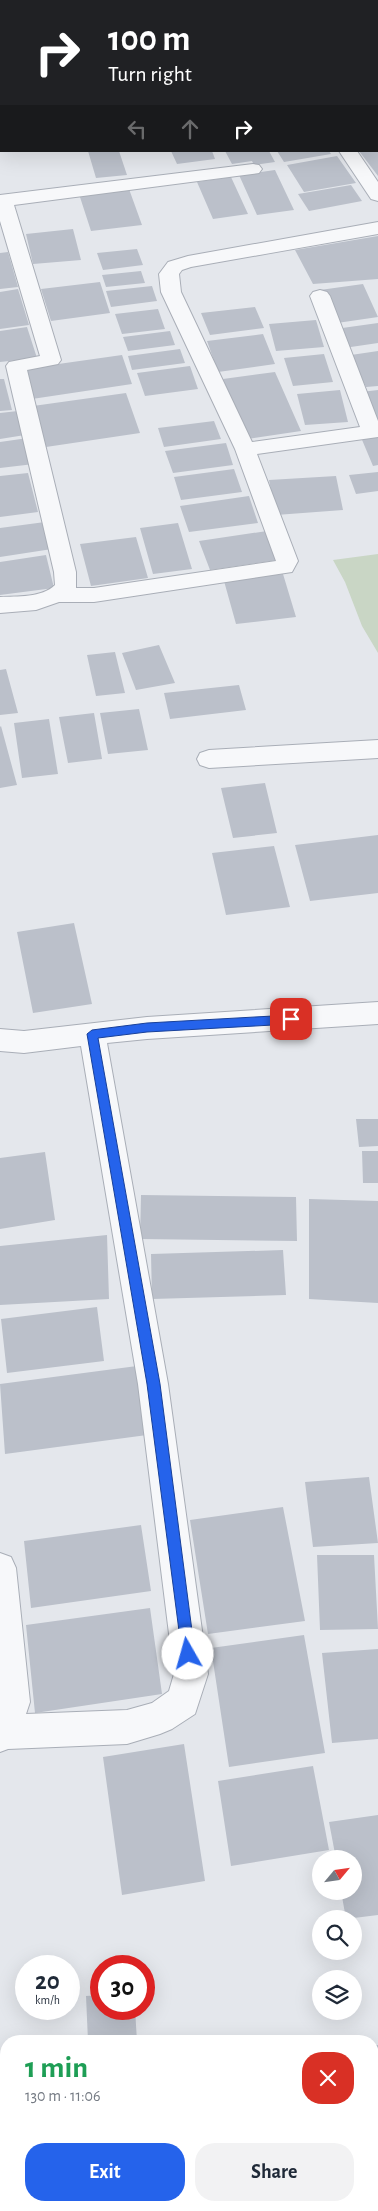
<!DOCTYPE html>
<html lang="en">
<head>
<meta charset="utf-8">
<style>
  :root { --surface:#fff; --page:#f2f2f3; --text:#1f2937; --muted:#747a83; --accent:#2563eb }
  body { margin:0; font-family:"Alegreya Sans",sans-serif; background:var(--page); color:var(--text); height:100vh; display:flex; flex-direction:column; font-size:19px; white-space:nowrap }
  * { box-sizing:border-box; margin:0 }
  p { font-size:16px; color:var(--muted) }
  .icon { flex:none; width:28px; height:28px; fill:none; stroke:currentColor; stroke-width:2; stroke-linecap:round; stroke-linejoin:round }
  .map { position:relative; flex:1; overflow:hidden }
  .side { position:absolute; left:0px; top:2035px; width:379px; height:176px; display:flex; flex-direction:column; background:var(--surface); border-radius:20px 20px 0 0; box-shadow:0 5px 20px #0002 }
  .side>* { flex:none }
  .top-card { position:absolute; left:0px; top:0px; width:379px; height:152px; box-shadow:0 5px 20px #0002; background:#202124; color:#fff; overflow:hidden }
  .needle { width:32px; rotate:61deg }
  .buttons { position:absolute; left:312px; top:1850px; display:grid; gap:10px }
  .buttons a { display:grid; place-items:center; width:50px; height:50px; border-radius:50%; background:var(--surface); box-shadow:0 5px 20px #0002; font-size:25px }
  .speed { position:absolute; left:15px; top:1955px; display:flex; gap:10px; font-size:25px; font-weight:700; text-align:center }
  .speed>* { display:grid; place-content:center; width:65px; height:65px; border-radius:50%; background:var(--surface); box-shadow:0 5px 20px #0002; line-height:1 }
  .speed small { font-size:12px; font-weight:400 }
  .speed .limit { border:8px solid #d22; background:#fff; color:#111 }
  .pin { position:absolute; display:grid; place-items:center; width:42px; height:42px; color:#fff; margin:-21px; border-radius:10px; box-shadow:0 2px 8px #0006 }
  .me { position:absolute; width:55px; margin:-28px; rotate:353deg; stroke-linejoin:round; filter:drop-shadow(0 0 4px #0008) }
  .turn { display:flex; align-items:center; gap:18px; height:105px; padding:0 25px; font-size:22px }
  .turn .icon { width:65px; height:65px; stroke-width:2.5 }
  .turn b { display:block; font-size:35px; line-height:42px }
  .lanes { display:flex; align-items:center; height:48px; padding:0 25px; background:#0003; justify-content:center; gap:25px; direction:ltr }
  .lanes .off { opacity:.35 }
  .round { display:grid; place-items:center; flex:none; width:52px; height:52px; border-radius:20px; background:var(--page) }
  .overview { display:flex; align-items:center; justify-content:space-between; height:85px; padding:0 25px }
  h1 { font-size:30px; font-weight:600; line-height:38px; color:#1e9e55 }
  .cta { display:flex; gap:10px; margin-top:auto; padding:10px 25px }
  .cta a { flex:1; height:58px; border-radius:20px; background:var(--accent); color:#fff; font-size:20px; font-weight:600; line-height:58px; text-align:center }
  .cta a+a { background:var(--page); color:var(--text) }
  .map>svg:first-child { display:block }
  .green { fill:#c9d6c5 }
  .building { fill:#bbc0ca }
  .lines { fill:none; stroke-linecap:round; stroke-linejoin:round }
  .street-casing { stroke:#a9aeb7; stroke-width:2 }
  .street { fill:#f7f8fa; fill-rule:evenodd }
  .route { fill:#2563eb; stroke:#184099 }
</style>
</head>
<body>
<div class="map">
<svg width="378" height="2211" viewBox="0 0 378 2211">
  <rect width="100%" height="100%" fill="#e4e7ec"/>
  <path class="green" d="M378 554V653L362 626 345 582 333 560Z"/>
  <path class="building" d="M88 151H119L127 175 96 178Z
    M171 151H212L215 159 177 164Z
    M225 151H269L275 162 254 165 252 161 232 164Z
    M277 151H329L331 154 284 162Z
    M359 151H378V176Z
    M337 156 356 183 304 192 287 165Z
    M275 170 294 210 257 215 239 175Z
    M231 177 248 214 213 219 197 182Z
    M351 185 362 201 309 211 298 194Z
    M129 189 142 225 91 231 79 194Z
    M73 229 81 260 33 264 26 234Z
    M378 236V279L313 284 295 250Z
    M137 249 143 265 103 270 97 253Z
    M8 252 18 287 0 289V253Z
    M141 271 145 283 106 287 102 275Z
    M100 282 110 313 51 321 41 289Z
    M363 284 378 317 337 323 320 290Z
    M152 286 157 301 111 307 106 291Z
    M18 289 29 325 0 329V292Z
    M255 307 264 328 210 335 201 313Z
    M158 309 165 329 122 334 115 314Z
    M316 320 324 347 276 351 269 324Z
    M378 323V343L344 348 335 329Z
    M27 327 37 358 0 362V331Z
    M170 331 175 345 128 351 123 337Z
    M263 334 275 364 218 372 207 341Z
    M180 349 185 363 132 370 128 356Z
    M378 351V386L366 387 351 355Z
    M324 354 333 382 293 386 284 358Z
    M122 355 132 384 32 399 23 369Z
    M190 366 198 389 145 396 137 373Z
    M275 372 301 431 247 439 223 379Z
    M0 379H4L12 410 0 411Z
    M340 390 348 422 305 425 297 394Z
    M378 390V421H374L361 392Z
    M126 393 140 433 46 447 33 406Z
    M18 411 25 435 0 439V413Z
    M214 421 221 439 164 447 158 428Z
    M378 432V465L373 466 360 435Z
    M28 438 34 464 0 468V442Z
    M226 443 233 465 173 473 165 451Z
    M234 469 242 492 181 500 174 477Z
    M378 472V491L356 494 349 475Z
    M28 473 38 512 0 517V476Z
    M336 476 343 510 276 515 269 480Z
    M249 496 258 523 189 532 180 506Z
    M45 522 52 549 0 557V528Z
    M178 523 192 569 153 574 140 528Z
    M267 531 278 560 210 570 199 541Z
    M136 537 148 578 91 586 80 544Z
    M46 555 54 588 0 595V562Z
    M283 574 296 617 236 624 224 581Z
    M159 645 175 683 136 690 122 653Z
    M115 652 125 693 96 696 87 655Z
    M6 669 18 713 0 715V670Z
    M239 685 246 710 170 719 164 693Z
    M139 709 148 750 108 754 100 713Z
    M94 713 102 759 68 763 59 717Z
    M49 719 58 774 22 778 14 723Z
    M1 726 17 785 0 788V727Z
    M265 783 277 833 233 838 221 788Z
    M378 835V893L310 901 295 845Z
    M274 846 290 907 226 915 212 853Z
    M74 923 92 1004 33 1013 17 932Z
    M356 1119H378V1146L359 1147Z
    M362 1151H378V1183H363Z
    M45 1152 55 1220 0 1229V1158Z
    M141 1195 296 1197 297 1241 140 1239Z
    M309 1199 378 1201V1303L309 1299Z
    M107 1235 109 1299 0 1305V1246Z
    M283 1250 286 1295 152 1299 151 1254Z
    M97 1307 104 1361 7 1373 1 1319Z
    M137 1366 147 1435 5 1454 0 1384Z
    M369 1477 378 1543 313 1547 305 1482Z
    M283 1507 305 1621 208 1634 190 1520Z
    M141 1525 151 1591 31 1608 24 1541Z
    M317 1555H374L378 1629 320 1630Z
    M150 1608 162 1694 35 1713 26 1625Z
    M304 1635 325 1753 229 1767 211 1648Z
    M378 1649V1739L332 1743 322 1653Z
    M184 1744 205 1881 122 1895 103 1757Z
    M313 1766 329 1850 231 1866 218 1781Z
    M378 1815V1915L346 1919 341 1891H354V1859H336L329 1822Z
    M101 1995V2009H135L137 2041H88L86 1996Z
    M378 2045V2126L372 2127V2046Z
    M378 2193V2211H364L363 2205H372V2194Z"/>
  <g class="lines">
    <defs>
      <path id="street" d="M163 0H180V1H164Z
        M360 0H377V1H361Z
        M0 114H1V124H0Z
        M339 151H357L378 182V201L371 199Z
        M253 164 259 165 262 169 259 173 14 205 61 360 58 364 27 370 76 572V588H94L276 561 235 449 161 292 159 274 168 262 188 256 378 222V234L191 267 182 270 179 274 181 292 252 442 360 427 310 296 313 292 320 290 327 292 330 296 378 421V437L257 454 298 561 292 572 94 602H59L36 610 0 613V597C17 596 42 598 55 585L54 572 6 366 9 362 40 356 0 221V195Z
        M378 740V758L209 768 200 765 197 759 200 753 209 750Z
        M378 1002V1024L147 1039 107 1043 168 1384 208 1674 195 1714 172 1729 160 1734 127 1744 8 1749 0 1752V1553L11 1557 16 1568 30 1702 26 1714 127 1710 152 1703 169 1691 174 1674 138 1384 81 1046 24 1053 0 1051V1029L24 1031 147 1017Z"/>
    </defs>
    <use href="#street" class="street-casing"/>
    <use href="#street" class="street"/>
  </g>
  <path class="route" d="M291 1015 297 1019 291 1024 147 1032 98 1038 160 1384 195 1654 193 1659 188 1661 184 1659 182 1654 147 1384 87 1034 92 1030 147 1023Z"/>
</svg>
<div class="buttons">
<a><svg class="needle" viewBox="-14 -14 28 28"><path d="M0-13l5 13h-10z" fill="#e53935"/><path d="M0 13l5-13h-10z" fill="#747a83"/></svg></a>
<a><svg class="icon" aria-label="search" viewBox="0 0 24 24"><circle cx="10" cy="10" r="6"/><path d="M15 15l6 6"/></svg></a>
<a><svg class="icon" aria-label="layers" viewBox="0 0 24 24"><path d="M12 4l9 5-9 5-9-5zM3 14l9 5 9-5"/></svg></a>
</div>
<div class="speed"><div>20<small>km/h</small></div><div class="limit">30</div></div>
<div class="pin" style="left:291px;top:1019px;background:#d93025"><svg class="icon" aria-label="arrive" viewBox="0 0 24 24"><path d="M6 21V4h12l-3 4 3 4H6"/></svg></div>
<svg class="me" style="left:188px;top:1654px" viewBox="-20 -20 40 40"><circle r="19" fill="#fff"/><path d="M0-13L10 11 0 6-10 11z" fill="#2563eb"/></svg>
<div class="top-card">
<div class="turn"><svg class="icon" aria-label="right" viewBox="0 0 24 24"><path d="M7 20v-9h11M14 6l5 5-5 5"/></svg><div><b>100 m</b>Turn right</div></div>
<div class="lanes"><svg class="icon off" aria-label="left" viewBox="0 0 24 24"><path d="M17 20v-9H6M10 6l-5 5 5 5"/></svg><svg class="icon off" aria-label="ahead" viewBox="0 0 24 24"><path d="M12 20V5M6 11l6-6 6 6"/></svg><svg class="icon" aria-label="right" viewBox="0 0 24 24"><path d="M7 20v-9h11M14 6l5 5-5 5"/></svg></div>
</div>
<section class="side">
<div class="overview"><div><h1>1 min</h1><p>130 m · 11:06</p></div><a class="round" style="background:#d93025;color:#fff"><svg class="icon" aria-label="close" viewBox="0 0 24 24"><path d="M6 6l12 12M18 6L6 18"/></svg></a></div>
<div class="cta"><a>Exit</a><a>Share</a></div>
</section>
</div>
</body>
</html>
